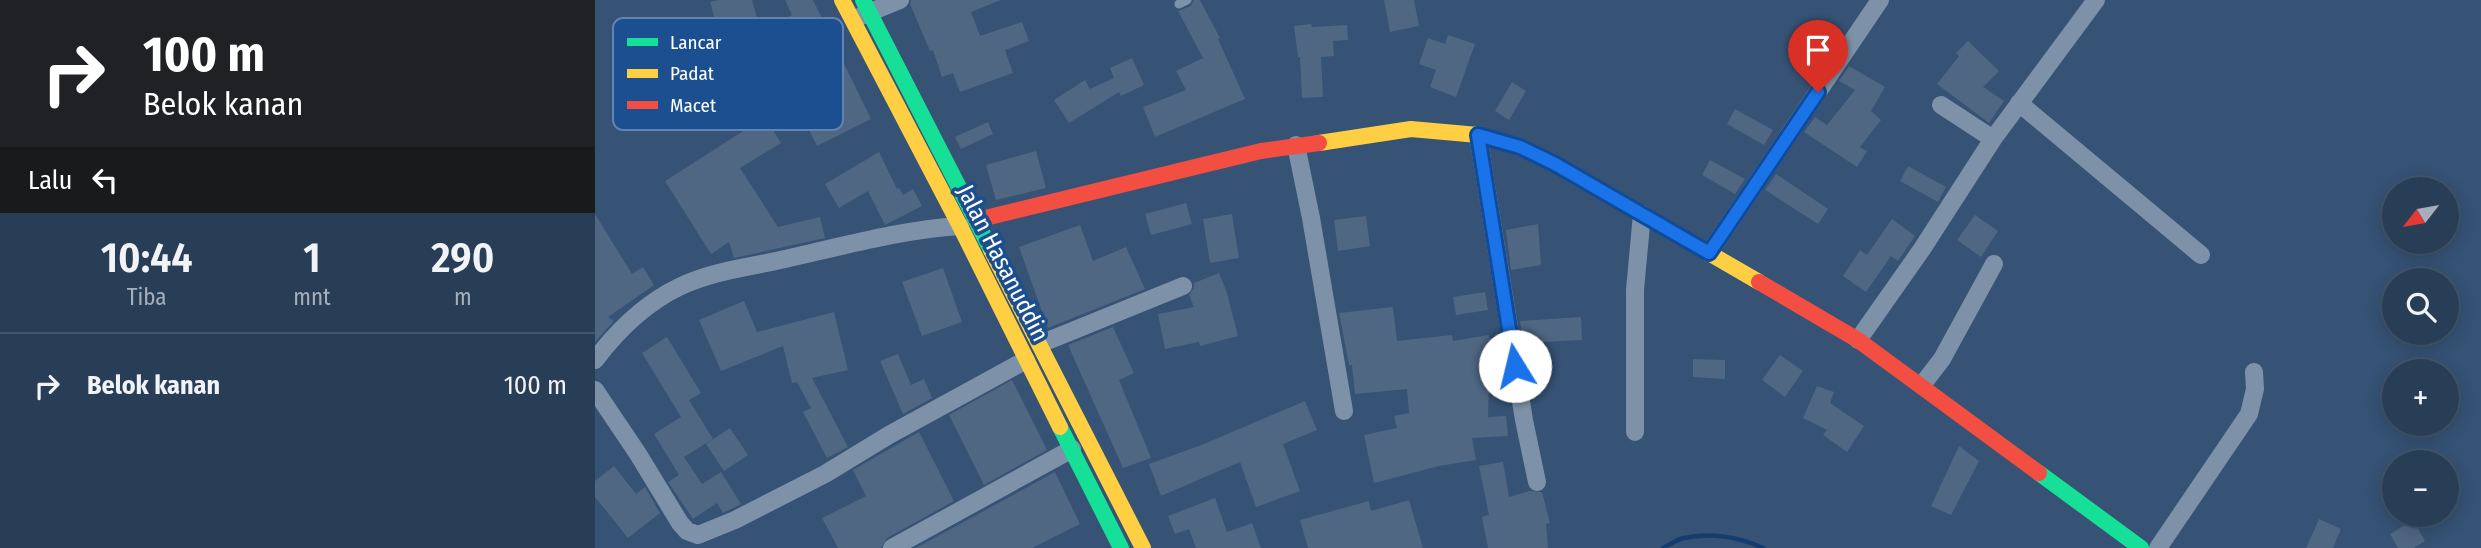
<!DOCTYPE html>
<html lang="id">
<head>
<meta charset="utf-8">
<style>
  :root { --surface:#283e57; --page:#30455d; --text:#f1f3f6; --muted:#a5aeba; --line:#44576d }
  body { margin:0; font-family:"Fira Sans Condensed",sans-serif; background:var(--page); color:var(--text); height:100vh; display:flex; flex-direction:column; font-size:26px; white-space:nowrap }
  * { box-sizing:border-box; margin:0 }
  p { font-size:23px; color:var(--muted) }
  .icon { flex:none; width:38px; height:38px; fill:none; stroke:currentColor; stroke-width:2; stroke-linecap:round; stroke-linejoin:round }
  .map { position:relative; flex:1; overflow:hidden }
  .drawer { display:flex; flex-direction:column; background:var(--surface); width:595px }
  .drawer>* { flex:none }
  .top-card { background:#202124; color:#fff; overflow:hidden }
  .needle { width:46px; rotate:239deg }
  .tools { position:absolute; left:1787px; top:177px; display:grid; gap:14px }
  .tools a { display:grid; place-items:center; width:77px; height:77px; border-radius:50%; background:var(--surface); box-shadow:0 4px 18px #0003,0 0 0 2px var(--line); font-size:35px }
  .pin { position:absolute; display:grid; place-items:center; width:60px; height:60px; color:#fff; margin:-72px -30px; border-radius:50% 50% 50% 0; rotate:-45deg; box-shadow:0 0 7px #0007 }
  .pin .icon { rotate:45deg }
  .me { position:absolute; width:77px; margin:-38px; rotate:351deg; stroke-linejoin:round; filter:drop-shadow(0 0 5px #0008) }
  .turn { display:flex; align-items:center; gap:24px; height:147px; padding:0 28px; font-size:32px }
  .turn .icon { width:91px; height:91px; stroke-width:2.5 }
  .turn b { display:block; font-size:49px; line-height:60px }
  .then { display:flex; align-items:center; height:66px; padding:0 28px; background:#0003; gap:14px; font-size:26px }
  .eta { display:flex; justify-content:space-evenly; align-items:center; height:119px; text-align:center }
  .eta b { font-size:42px; font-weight:600; line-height:49px }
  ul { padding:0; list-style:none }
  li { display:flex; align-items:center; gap:21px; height:105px; padding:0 28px; border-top:2px solid var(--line) }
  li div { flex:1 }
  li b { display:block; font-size:26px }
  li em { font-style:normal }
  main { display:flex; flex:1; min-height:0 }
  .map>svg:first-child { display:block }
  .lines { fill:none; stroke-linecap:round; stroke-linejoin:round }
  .stream { stroke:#153c6e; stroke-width:4.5 }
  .building { fill:#506783 }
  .lane { stroke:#7d92a8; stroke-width:9 }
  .street { stroke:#7d92a8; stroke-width:18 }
  .fast { stroke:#16e098; stroke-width:16 }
  .slow { stroke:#ffcf43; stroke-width:16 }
  .jam { stroke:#f24e42; stroke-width:16 }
  .route-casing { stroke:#114b97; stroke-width:18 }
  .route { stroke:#1a73e8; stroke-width:12 }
  .labels { text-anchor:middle; stroke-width:7; stroke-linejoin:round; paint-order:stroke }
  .street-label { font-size:24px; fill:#fff; stroke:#1b4f8f }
  .key { fill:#1b4f8f; stroke:#5f84b1; stroke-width:2 }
  .key-label { font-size:19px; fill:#fff }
</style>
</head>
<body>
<main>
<section class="drawer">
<div class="top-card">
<div class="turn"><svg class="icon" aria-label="right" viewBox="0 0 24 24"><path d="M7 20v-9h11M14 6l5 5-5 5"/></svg><div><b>100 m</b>Belok kanan</div></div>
<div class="then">Lalu<svg class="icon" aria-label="left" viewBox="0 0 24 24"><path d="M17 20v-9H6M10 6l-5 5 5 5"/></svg></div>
</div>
<div class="eta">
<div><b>10:44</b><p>Tiba</p></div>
<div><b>1</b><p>mnt</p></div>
<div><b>290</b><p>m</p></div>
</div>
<ul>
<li><svg class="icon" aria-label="right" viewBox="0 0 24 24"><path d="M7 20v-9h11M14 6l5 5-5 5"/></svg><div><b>Belok kanan</b></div><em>100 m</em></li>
</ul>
</section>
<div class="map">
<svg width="1886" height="548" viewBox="0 0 1886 548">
  <rect width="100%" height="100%" fill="#365274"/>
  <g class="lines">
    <path class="stream" d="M1068 548C1075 545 1082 539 1089 538 1114 532 1145 537 1168 548"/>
  </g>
  <path class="building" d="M124 0H157L166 32 140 39 138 33 125 37 115 2Z
    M190 0H218L276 119 222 146 197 96 165 113 156 95 144 101 132 78 191 47 180 23 197 15Z
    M316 0H406L376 12 385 36 427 22 434 41 410 50 418 73 365 92 358 73 347 77 338 50 335 51 315 4Z
    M599 0H605L625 38 623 39 650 99 560 137 548 107 591 90 581 71 608 58 583 11 596 6Z
    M789 0H819L824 26 795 32Z
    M716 24 717 27 752 25 753 40 738 41 739 56 726 57 728 97 707 98 705 57H703L699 26Z
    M853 35 880 44 861 97 835 87 841 70 824 64 833 38 850 44Z
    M1373 41 1404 71 1388 87 1409 101 1394 123 1342 84 1364 56 1361 53Z
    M537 58 549 85 526 96 524 92 474 123 459 100 490 80 495 89 519 78 515 68Z
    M1254 66 1290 87 1276 111 1286 120 1265 147 1272 151 1262 167 1209 132 1220 117 1232 125 1260 90 1244 81Z
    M917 82 931 91 914 120 900 111Z
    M1140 109 1178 130 1169 145 1132 124Z
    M170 117 186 143 145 168 183 227 225 217 230 238 139 258 134 242 116 254 70 181Z
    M393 122 398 134 366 149 360 137Z
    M441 151 451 188 401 200 391 165Z
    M284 152 302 189 304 188 308 195 318 189 327 206 290 225 273 191 244 208 230 184Z
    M1115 160 1150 179 1140 194 1107 175Z
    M1313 166 1351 187 1343 202 1305 181Z
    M1181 174 1233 209 1223 224 1170 190Z
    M591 203 597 224 556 235 550 214Z
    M0 214 37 274 48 267 59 285 13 317 19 321 0 342Z
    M637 214 644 258 615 263 608 219Z
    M1380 215 1403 231 1386 257 1362 240Z
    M771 216 775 246 743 251 739 220Z
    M1297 219 1320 236 1303 261 1296 256 1271 292 1248 276 1265 250 1272 255Z
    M943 224 946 265 916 270 911 230Z
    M485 225 498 261 531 247 550 289 453 328 424 247Z
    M348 268 367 322 327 336 307 282Z
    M624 273 632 293 643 336 605 346 604 342 570 349 563 314 599 307 594 295 599 288V283Z
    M890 292 893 310 861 315 858 297Z
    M149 301 162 332 239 312 253 370 217 378 253 447 232 458 208 412 216 408 202 382 197 383 188 346 126 371 104 320Z
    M798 307 802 341 857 335 858 341 894 335 899 362H904V385L894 384 893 417 911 416 913 436 877 438 881 460 844 466 779 483 769 435 802 428 799 416 814 413 812 389 760 394 757 365H754L744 313Z
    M986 317 987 340 928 343 925 321Z
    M518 327 539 373 524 380 556 458 528 468 473 345Z
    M72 337 106 393 94 400 118 439 89 457 107 484 126 472 146 504 128 513 122 503 98 519 73 482 84 475 59 434 86 417 47 353Z
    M303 354 316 385 329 379 337 398 308 414 285 361Z
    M1185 355 1208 371 1190 397 1167 380Z
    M1098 359 1130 360V379L1098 377Z
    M417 380 452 450 389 485 354 415Z
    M1222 386 1239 392 1235 403 1269 426 1252 452 1228 435 1232 430 1208 418Z
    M710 401 722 430 688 444 705 491 661 507 645 462 566 496 554 464 609 444Z
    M135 428 153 455 129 471 111 444Z
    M324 432 359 501 292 538 286 548H243L227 518 271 496 258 470Z
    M1364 446 1384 461 1356 515 1336 506Z
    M908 462 914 497 935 491 947 492 955 523 951 524 953 548H893L887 517 894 515 884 466Z
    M19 466 41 494 50 487 65 513 33 538 0 497V481Z
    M460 472 485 524 437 548H321Z
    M620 498 632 532 657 523 666 548H601L594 529 580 534 573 516Z
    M814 500 828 548H713L705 520 774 501 776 511Z
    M1724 519 1746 529 1738 548H1711Z
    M1818 520 1830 541 1819 548H1803L1795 534Z"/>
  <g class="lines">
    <path class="lane" d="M584 4 592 0"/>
    <path class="street" d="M266 16 305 0
      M1424 103 1606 255
      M1346 105 1398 139
      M883 135 929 420 942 482
      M701 145 716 218 749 411
      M1114 253 1285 0
      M1263 340 1327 249 1398 139 1501 0
      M445 344 588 286
      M0 360C22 331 51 303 84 287 115 272 148 268 181 261 242 248 302 230 365 226
      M1327 385 1347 359 1399 264
      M0 390 43 454 85 523 92 531 103 535 140 520 230 474 294 435 431 360
      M1040 432V290L1047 214
      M297 548 477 449
      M1563 548 1654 414 1660 389 1659 372"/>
    <path class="fast" d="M268 0 396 250
      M465 427 526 548
      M1444 473 1546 548"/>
    <path class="slow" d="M247 0 365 226 465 427
      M724 143 816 129 883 135 924 147 960 164 1164 282
      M396 250 548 548"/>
    <path class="jam" d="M382 220 666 151 724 143
      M1164 282 1263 340 1444 473"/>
  </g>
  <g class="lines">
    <defs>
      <path id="route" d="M920 366 883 135 925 147 960 164 1114 253 1223 92"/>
    </defs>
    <use href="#route" class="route-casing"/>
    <use href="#route" class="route"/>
  </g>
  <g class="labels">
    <g class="street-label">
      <text transform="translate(408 263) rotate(63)" y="8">Jalan Hasanuddin</text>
    </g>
  </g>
  <rect x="18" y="18" width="230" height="112" rx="10" class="key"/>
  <rect x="32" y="38" width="31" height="8" fill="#16e098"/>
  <rect x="32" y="69" width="31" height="9" fill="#ffcf43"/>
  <rect x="32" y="101" width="31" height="8" fill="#f24e42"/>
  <g class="key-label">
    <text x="75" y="49">Lancar</text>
    <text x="75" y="80">Padat</text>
    <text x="75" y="112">Macet</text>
  </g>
</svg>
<div class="tools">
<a><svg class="needle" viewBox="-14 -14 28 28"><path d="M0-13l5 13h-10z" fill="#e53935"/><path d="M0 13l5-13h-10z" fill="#a5aeba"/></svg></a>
<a><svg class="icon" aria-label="search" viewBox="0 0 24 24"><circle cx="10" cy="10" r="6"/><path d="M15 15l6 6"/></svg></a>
<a>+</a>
<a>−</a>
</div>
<div class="pin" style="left:1223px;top:92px;background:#d93025"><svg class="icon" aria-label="arrive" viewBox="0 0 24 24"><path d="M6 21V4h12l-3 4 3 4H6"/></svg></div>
<svg class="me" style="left:920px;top:366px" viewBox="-20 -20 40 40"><circle r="19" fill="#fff"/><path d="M0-13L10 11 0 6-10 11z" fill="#1a73e8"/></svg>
</div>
</main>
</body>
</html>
